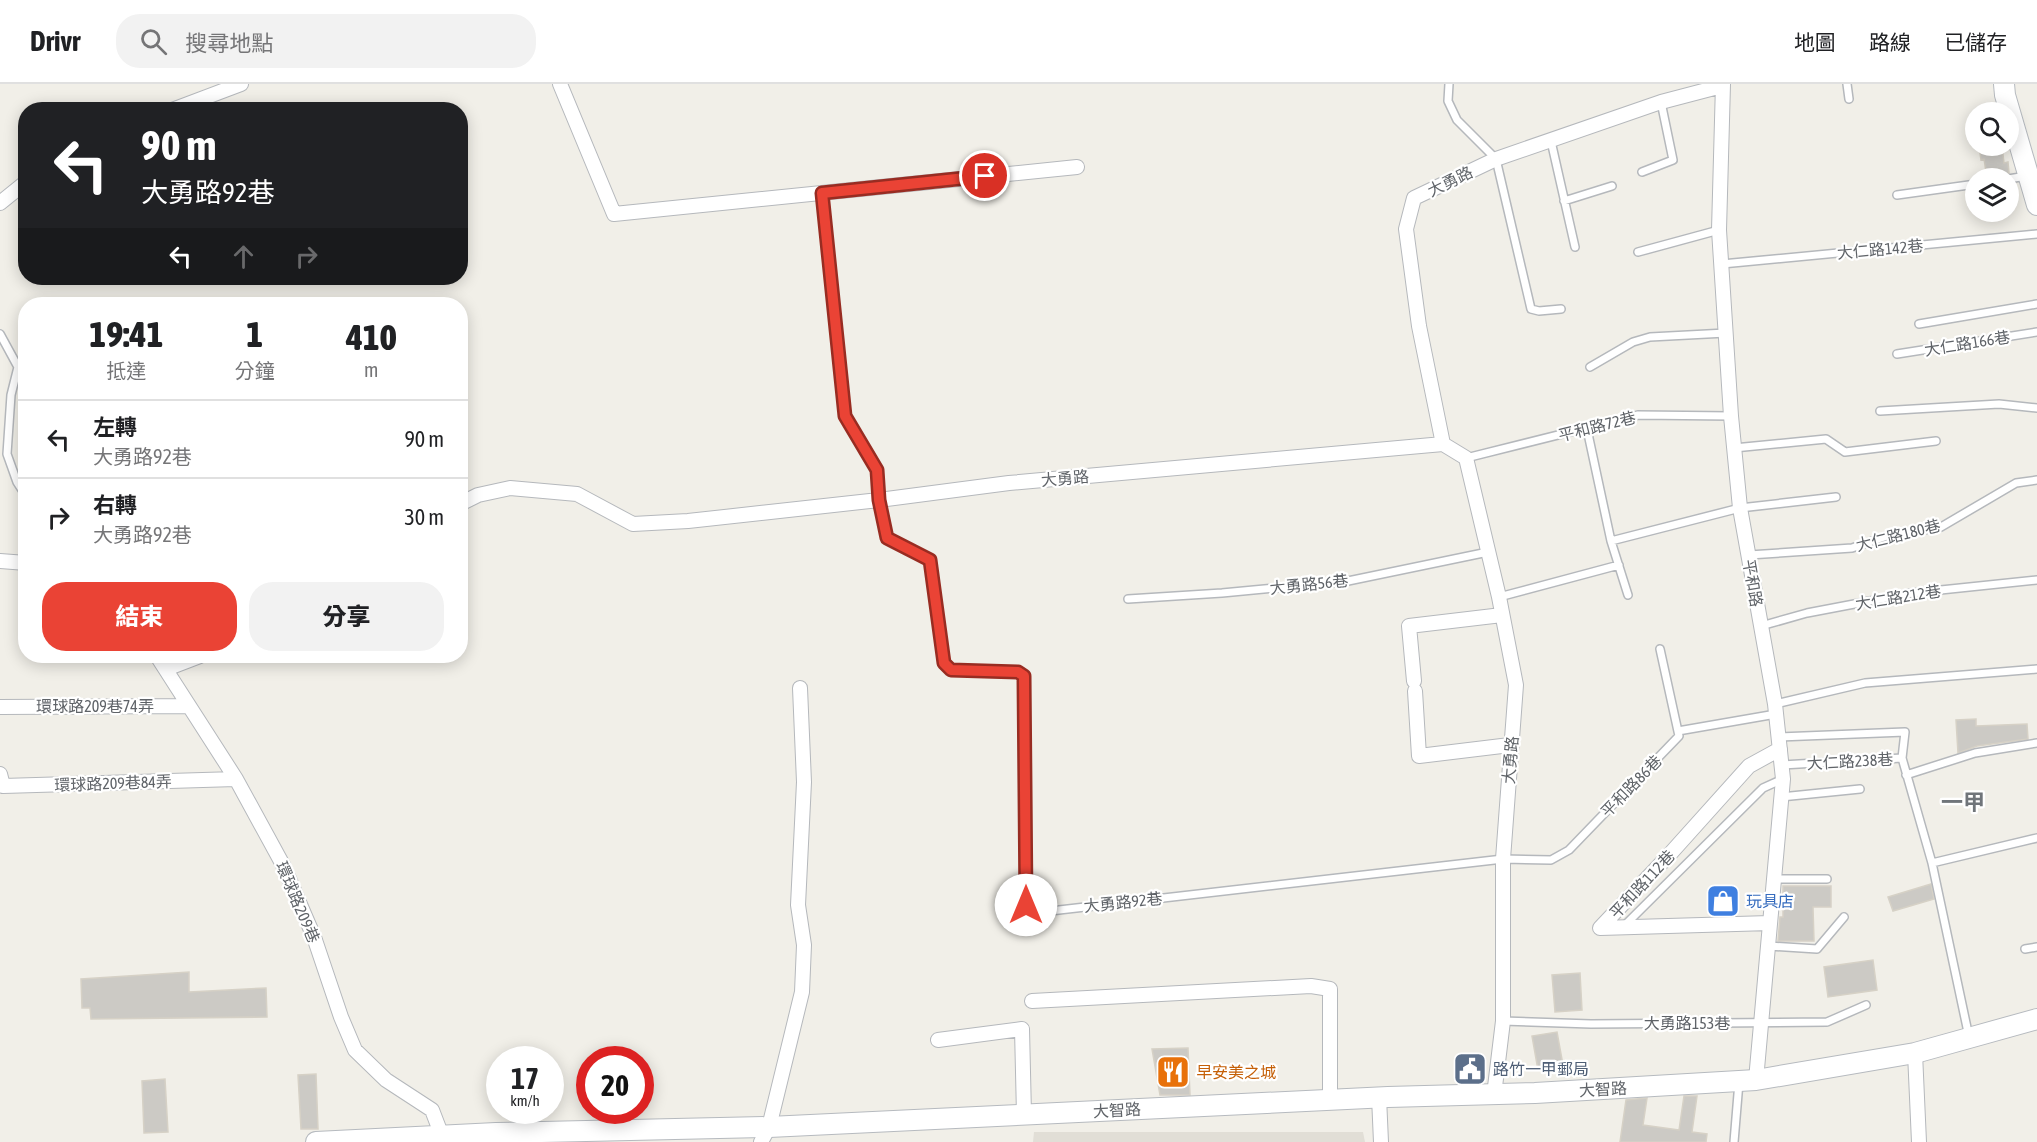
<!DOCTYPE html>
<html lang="zh-TW">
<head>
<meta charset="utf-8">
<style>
  :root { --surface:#fff; --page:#f2f2f2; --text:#202124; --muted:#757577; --line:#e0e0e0; --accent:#ea4335 }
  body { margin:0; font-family:"Asap Condensed","Noto Sans TC",sans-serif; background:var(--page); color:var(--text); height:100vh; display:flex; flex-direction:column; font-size:22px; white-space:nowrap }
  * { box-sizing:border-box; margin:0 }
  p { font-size:20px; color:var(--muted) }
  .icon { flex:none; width:33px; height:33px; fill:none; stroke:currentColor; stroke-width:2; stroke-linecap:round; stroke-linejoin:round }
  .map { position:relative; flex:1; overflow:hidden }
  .drawer { position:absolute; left:18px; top:213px; width:450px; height:366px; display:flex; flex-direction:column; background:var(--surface); border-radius:24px; box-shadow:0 3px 15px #0003 }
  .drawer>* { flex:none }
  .banner { position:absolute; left:18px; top:18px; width:450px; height:183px; border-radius:24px; box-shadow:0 3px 15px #0003; background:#202124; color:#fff; overflow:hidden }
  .buttons { position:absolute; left:1965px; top:18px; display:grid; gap:12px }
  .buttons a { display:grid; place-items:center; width:54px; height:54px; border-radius:50%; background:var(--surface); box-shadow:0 3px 15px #0003; font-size:30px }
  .speed { position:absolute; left:486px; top:962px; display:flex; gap:12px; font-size:30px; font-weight:700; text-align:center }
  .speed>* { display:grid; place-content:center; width:78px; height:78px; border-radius:50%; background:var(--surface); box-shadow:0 3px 15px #0003; line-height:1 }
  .speed small { font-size:15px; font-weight:400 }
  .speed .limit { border:9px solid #d22; background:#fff; color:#111 }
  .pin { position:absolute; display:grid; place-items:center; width:51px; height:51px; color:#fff; margin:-26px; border:3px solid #fff; border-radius:50%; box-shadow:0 2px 6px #0007 }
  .me { position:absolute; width:66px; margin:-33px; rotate:0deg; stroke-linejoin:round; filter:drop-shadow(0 0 4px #0008) }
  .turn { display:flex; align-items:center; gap:21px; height:126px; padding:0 24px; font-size:27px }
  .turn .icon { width:78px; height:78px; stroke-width:2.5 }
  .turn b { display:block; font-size:42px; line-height:51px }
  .lanes { display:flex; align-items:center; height:57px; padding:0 24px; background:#0003; justify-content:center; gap:30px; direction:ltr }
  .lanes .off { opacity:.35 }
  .eta { display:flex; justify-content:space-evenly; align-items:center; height:102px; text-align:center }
  .eta b { font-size:36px; font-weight:800; line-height:42px }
  .button { display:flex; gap:12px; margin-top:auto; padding:12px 24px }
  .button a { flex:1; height:69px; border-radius:24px; background:var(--accent); color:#fff; font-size:24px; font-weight:800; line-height:69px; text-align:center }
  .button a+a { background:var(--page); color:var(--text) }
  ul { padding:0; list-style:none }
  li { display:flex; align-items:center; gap:18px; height:78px; padding:0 24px; border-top:2px solid var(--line) }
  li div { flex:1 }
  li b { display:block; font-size:22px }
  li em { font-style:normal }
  header { display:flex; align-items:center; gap:36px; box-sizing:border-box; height:84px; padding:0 30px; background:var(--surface); border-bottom:2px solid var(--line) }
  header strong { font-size:28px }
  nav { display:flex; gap:33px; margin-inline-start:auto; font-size:21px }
  .search { width:420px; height:54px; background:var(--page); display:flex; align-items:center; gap:15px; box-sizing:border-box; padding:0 21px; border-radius:24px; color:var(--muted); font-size:22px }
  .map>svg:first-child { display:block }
  .education { fill:#e1ded6 }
  .building { fill:#cccac5; stroke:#d6d1c6; stroke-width:1.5 }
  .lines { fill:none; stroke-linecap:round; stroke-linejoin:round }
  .lane-casing { stroke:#b5b8bc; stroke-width:10 }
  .street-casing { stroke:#b5b8bc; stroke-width:16 }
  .secondary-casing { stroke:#b6babf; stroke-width:22 }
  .lane { stroke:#fff; stroke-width:7 }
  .street { stroke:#fff; stroke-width:14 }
  .secondary { stroke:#fff; stroke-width:20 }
  .route-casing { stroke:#982c22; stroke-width:15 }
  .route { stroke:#ea4335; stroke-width:10 }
  .labels { text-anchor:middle; stroke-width:4.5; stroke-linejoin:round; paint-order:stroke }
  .street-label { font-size:16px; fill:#5f6368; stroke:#fff }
  .shop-label { font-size:16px; fill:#366cbe; stroke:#fff; text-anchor:start }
  .service-label { font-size:16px; fill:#4e5e75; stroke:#fff; text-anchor:start }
  .food-label { font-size:16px; fill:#c56008; stroke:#fff; text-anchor:start }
  .district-label { font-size:22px; font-weight:bold; fill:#70757a; stroke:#fff }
</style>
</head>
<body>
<header>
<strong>Drivr</strong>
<div class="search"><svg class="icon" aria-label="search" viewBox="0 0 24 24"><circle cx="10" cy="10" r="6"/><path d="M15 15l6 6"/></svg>搜尋地點</div>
<nav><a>地圖</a><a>路線</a><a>已儲存</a></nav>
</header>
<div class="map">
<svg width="2037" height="1058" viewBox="0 0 2037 1058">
  <rect width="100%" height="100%" fill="#f1efe8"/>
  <path class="education" d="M1034 1048H1363L1365 1058H1033Z"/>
  <path class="building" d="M1979 62H2002L2004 79 2008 78 2009 89 2003 93 1987 94 1984 75 1981 76Z
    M1976 635V642L2027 640 2028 655 1977 662 1958 669 1956 636Z
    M1931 800 1934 815 1893 827 1888 813Z
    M1783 802H1831V823H1813L1814 857H1778L1780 833H1783Z
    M1873 876 1877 906 1828 913 1824 883Z
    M189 888V908L266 904 267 933 91 935 90 924H82L81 895Z
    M1580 889 1582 926 1555 928 1552 891Z
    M1557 948 1563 981 1538 986 1532 952Z
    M1188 964 1190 1011H1160L1152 965Z
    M1481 976 1480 994 1458 995 1461 977Z
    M316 990 318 1045H301L298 991Z
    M165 995 168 1048 144 1049 142 997Z
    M1684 1012H1697L1692 1048 1707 1050 1706 1058H1620L1626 1016 1647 1014 1643 1041 1679 1046Z"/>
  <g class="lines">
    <defs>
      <path id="lane" d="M1449 0 1448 17 1457 36 1496 75 1531 225 1539 227 1561 225
        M1847 0 1849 15
        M1551 57 1575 163
        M1642 88 1673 76 1661 18
        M2008 95 2027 92
        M823 109 845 332 877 386 879 416 887 454 929 476 944 579 951 586 1018 588 1024 592 1026 821 1033 829 1503 775 1551 776 1569 766 1679 652 1660 565
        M1897 111 1976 100
        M1564 117 1612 102
        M1638 168 1719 146
        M1722 180 2037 150
        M1919 240 2037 220
        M0 250 18 283 11 311 7 370 17 398 26 412
        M1897 270 2037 248
        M1590 283 1633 258 1650 253 1726 249
        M1880 327 1999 320 2037 324
        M1587 345 1611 457 1628 511
        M1734 364 1826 355 1845 368 1936 357
        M1466 374 1638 331 1731 332
        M1611 457 1740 424 1836 413
        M1749 471 1852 464 1887 452 1941 443 2016 399 2037 396
        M1499 513 1619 481
        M1128 515 1222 509 1348 497 1488 468
        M1761 542 1807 529 1912 509 2037 496
        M1775 620 1865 599 2037 585
        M1678 647 1776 630
        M1779 653 1905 648 1902 674
        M1782 681 1902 674 1932 779
        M1906 691 1975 669 2037 659
        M1781 713 1860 705
        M1774 795H1827
        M1624 842 1763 704 1783 695
        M1768 862 1817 865 1844 833
        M2025 865 2037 863
        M1503 937 1591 940 1827 938 1866 921
        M1969 953 1932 779 2037 754
        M1734 1058 1739 998"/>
      <path id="street" d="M560 0 614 130 1077 83
        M1723 0 1719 146 1731 332 1740 424 1775 620 1783 695 1756 996
        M172 26 241 0
        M0 119 26 98
        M460 420 478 411 510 404 577 410 633 440 688 437 879 416 1009 399 1443 360
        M0 477 26 479
        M157 572 236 695 283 781 314 853 341 933 355 966 386 996 432 1026 442 1052
        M166 585 200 572
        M1414 597 1409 542 1502 531
        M1415 607 1419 672 1510 661
        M0 623 189 622
        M0 690 3 702 236 695
        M1770 839 1600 844 1670 770 1749 682 1780 665
        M1032 917 1311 902 1330 905V1016
        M938 956 1022 945 1024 1031
        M1915 969 1919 1058
        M1494 1011 1503 937V775L1516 601 1499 513 1466 374 1443 360 1419 242 1406 145 1414 114 1496 75 1661 18 1722 2
        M1379 1013 1381 1058
        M761 1058 769 1043 802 908 804 861 798 821 804 698 800 604"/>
      <path id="secondary" d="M2004 0 2005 11 2037 121
        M316 1058 496 1049 769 1043 1388 1013 1535 1009 1756 996 1915 969 2037 935"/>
    </defs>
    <use href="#lane" class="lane-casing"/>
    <use href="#street" class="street-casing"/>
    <use href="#secondary" class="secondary-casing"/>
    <use href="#lane" class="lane"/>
    <use href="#street" class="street"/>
    <use href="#secondary" class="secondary"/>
  </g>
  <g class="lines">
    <defs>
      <path id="route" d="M985 92 822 109 845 332 877 386 879 416 887 454 930 476 944 579 951 586 1018 588 1024 592 1026 821"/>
    </defs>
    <use href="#route" class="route-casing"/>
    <use href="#route" class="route"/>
  </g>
  <defs>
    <symbol id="shop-square" viewBox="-11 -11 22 22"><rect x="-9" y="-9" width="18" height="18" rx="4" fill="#3f7fe0" stroke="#fff"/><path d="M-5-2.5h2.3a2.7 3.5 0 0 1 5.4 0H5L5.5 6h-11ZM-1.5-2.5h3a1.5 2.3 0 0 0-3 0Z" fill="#fff"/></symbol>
    <symbol id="civic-square" viewBox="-11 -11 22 22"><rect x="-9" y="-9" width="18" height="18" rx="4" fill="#5c6f8a" stroke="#fff"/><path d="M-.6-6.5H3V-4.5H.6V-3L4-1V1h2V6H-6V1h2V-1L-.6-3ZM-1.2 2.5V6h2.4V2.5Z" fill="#fff"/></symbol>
    <symbol id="restaurant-square" viewBox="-11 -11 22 22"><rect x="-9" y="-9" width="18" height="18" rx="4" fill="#e8710a" stroke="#fff"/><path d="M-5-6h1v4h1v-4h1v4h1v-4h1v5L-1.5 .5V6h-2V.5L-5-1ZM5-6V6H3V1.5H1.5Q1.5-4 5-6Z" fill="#fff"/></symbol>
  </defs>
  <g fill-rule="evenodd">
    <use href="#shop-square" x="1704" y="798" width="38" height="38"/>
    <use href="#civic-square" x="1451" y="966" width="38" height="38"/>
    <use href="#restaurant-square" x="1154" y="969" width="38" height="38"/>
  </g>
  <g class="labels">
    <g class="street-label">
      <text transform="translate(1450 97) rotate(-26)" y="6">大勇路</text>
      <text transform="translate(1880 165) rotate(-5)" y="6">大仁路142巷</text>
      <text transform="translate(1967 259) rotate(-9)" y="6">大仁路166巷</text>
      <text transform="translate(1597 342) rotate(-14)" y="6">平和路72巷</text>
      <text transform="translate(1065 394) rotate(-5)" y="6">大勇路</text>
      <text transform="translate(1898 451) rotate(-14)" y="6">大仁路180巷</text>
      <text transform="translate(1753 499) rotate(80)" y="6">平和路</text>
      <text transform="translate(1309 500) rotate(-6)" y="6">大勇路56巷</text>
      <text transform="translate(1898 513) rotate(-9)" y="6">大仁路212巷</text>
      <text x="95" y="628">環球路209巷74弄</text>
      <text transform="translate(1510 676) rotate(-85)" y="6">大勇路</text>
      <text transform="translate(1850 677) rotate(-3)" y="6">大仁路238巷</text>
      <text transform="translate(113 699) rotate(-2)" y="6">環球路209巷84弄</text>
      <text transform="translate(1631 702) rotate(-46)" y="6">平和路86巷</text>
      <text transform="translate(1642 800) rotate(-47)" y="6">平和路112巷</text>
      <text transform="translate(298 818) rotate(67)" y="6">環球路209巷</text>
      <text transform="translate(1123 818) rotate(-6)" y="6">大勇路92巷</text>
      <text x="1687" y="945">大勇路153巷</text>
      <text transform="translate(1603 1005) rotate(-3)" y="6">大智路</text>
      <text transform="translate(1117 1026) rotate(-3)" y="6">大智路</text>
    </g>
    <g class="shop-label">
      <text x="1746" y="823">玩具店</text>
    </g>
    <g class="service-label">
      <text x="1493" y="991">路竹一甲郵局</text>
    </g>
    <g class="food-label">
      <text x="1196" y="994">早安美之城</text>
    </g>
    <g class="district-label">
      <text x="1963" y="726">一甲</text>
    </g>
  </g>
</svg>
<div class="buttons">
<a><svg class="icon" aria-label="search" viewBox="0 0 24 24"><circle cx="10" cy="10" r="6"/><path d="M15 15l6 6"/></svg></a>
<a><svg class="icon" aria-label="layers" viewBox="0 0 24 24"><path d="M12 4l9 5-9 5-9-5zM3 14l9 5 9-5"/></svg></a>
</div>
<div class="speed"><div>17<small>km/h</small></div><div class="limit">20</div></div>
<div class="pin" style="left:985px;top:92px;background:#d93025"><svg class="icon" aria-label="arrive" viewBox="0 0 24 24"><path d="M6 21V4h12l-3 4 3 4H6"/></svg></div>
<svg class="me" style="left:1026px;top:821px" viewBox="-20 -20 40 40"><circle r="19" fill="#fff"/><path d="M0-13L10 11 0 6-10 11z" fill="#ea4335"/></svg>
<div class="banner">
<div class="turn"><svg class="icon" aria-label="left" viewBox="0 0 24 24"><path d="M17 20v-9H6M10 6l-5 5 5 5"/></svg><div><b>90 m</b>大勇路92巷</div></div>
<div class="lanes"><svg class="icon" aria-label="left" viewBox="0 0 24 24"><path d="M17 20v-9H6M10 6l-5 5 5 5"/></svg><svg class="icon off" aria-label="ahead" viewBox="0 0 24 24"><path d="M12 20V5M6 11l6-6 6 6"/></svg><svg class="icon off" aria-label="right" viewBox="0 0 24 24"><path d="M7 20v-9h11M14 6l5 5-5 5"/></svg></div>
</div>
<section class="drawer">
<div class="eta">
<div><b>19:41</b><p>抵達</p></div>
<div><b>1</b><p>分鐘</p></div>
<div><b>410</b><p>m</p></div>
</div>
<ul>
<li><svg class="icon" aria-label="left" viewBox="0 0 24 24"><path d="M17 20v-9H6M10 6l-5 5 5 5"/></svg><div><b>左轉</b><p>大勇路92巷</p></div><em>90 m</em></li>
<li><svg class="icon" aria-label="right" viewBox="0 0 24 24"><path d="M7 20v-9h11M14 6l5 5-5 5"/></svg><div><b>右轉</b><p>大勇路92巷</p></div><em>30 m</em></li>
</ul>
<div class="button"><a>結束</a><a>分享</a></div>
</section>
</div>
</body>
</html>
